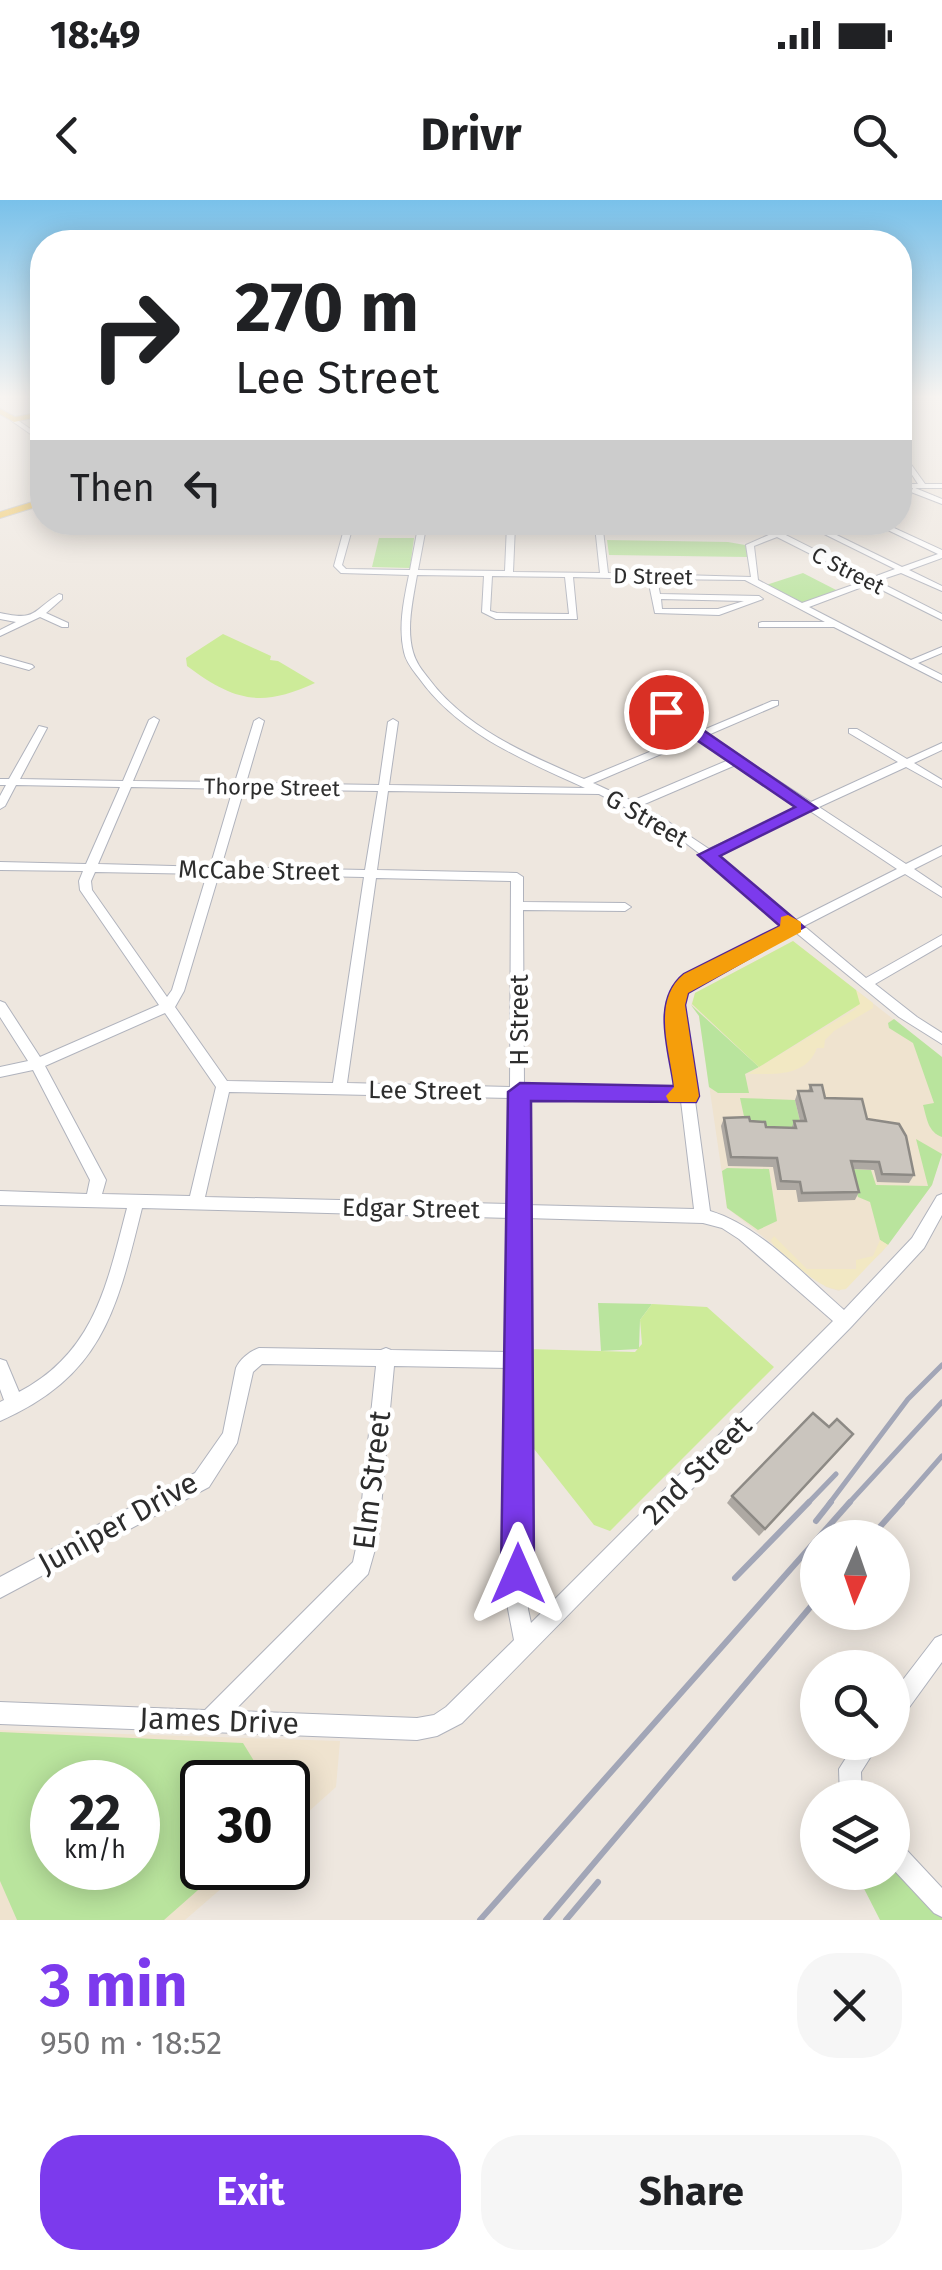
<!DOCTYPE html>
<html lang="en">
<head>
<meta charset="utf-8">
<style>
  :root { --surface:#fff; --page:#f6f6f6; --text:#202124; --muted:#757577; --accent:#7c3aed }
  body { margin:0; font-family:"Fira Sans",sans-serif; background:var(--page); color:var(--text); height:100vh; display:flex; flex-direction:column; font-size:38px; white-space:nowrap }
  * { box-sizing:border-box; margin:0 }
  p { font-size:32px; color:var(--muted) }
  .icon { flex:none; width:55px; height:55px; fill:none; stroke:currentColor; stroke-width:2; stroke-linecap:round; stroke-linejoin:round }
  .map { position:relative; height:1720px; overflow:hidden }
  .drawer { display:flex; flex-direction:column; background:var(--surface); flex:1 }
  .drawer>* { flex:none }
  .guide { position:absolute; left:30px; top:30px; width:882px; height:305px; border-radius:40px; box-shadow:0 5px 25px #0003; background:#fff; color:var(--text); overflow:hidden }
  .needle { width:65px; rotate:182deg }
  .buttons { position:absolute; left:800px; top:1320px; display:grid; gap:20px }
  .buttons a { display:grid; place-items:center; width:110px; height:110px; border-radius:50%; background:var(--surface); box-shadow:0 5px 25px #0003; font-size:50px }
  .speed { position:absolute; left:30px; top:1560px; display:flex; gap:20px; font-size:50px; font-weight:700; text-align:center }
  .speed>* { display:grid; place-content:center; width:130px; height:130px; border-radius:50%; background:var(--surface); box-shadow:0 5px 25px #0003; line-height:1 }
  .speed small { font-size:25px; font-weight:400 }
  .speed .limit { border:5px solid #111; border-radius:15px; background:#fff; color:#111 }
  .pin { position:absolute; display:grid; place-items:center; width:85px; height:85px; color:#fff; margin:-42px; border:5px solid #fff; border-radius:50%; box-shadow:0 2px 10px #0007 }
  .me { position:absolute; width:110px; margin:-55px; rotate:0deg; stroke-linejoin:round; filter:drop-shadow(0 0 8px #0008) }
  .turn { display:flex; align-items:center; gap:35px; height:210px; padding:0 40px; font-size:45px }
  .turn .icon { width:130px; height:130px; stroke-width:2.5 }
  .turn b { display:block; font-size:70px; line-height:85px }
  .then { display:flex; align-items:center; height:95px; padding:0 40px; background:#0003; gap:20px; font-size:38px }
  .round { display:grid; place-items:center; flex:none; width:105px; height:105px; border-radius:40px; background:var(--page) }
  .overview { display:flex; align-items:center; justify-content:space-between; height:170px; padding:0 40px }
  h1 { font-size:60px; font-weight:700; line-height:75px; color:var(--accent) }
  .cta { display:flex; gap:20px; margin-top:auto; padding:20px 40px }
  .cta a { flex:1; height:115px; border-radius:40px; background:var(--accent); color:#fff; font-size:40px; font-weight:700; line-height:115px; text-align:center }
  .cta a+a { background:var(--page); color:var(--text) }
  .status { display:flex; justify-content:space-between; align-items:center; height:70px; padding:0 50px; background:var(--surface); direction:ltr }
  .status svg { height:28px; fill:currentColor }
  header { display:flex; justify-content:space-between; align-items:center; height:130px; padding:0 40px; background:var(--surface); font-size:45px; font-weight:700 }
  .map>svg:first-child { display:block }
  .education { fill:#efe3cf; fill-rule:evenodd }
  .green { fill:#b9e49d; fill-rule:evenodd }
  .sand { fill:#f2e8c3 }
  .pitch { fill:#cdeb99 }
  .lines { fill:none; stroke-linecap:round; stroke-linejoin:round }
  .minor-casing { stroke:#b0b3bd; stroke-width:2 }
  .major-casing { stroke:#c8c8c8; stroke-width:2 }
  .minor { fill:#fff; fill-rule:evenodd }
  .major { fill:#f0c762; fill-rule:evenodd }
  .rail-far1 { stroke:#a2a6b7; stroke-width:5 }
  .rail { stroke:#a2a6b7; stroke-width:6 }
  .wall { fill:#aea9a3 }
  .building { fill:#cac5be; stroke:#8d8a85; stroke-width:2.5 }
  .route { fill:#7c3aed; stroke:#51269a; stroke-width:2.5 }
  .slow { fill:#f59e0b }
  .labels { text-anchor:middle; stroke-width:9; stroke-linejoin:round; paint-order:stroke }
  .far-street-label { font-size:22px; fill:#2d2d2d; stroke:#fff }
  .street-label { font-size:25px; fill:#2d2d2d; stroke:#fff }
  .near-street-label { font-size:30px; fill:#2d2d2d; stroke:#fff }
</style>
</head>
<body>
<div class="status"><b>18:49</b><svg viewBox="0 0 49 12"><path d="M0 12V9h3v3zM5 12V6h3v6zM10 12V3h3v9zM15 12V0h3v12zM26 1h20v11H26zM47 4h2v5h-2z"/></svg></div>
<header><svg class="icon" aria-label="back" viewBox="0 0 24 24"><path d="M15 5l-7 7 7 7"/></svg>Drivr<svg class="icon" aria-label="search" viewBox="0 0 24 24"><circle cx="10" cy="10" r="6"/><path d="M15 15l6 6"/></svg></header>
<div class="map">
<svg width="942" height="1720" viewBox="0 0 942 1720">
  <rect width="100%" height="100%" fill="#eee7df"/>
  <path class="education" d="M793 741 942 857V953L932 985 882 1052 839 1091 826 1087 727 1008 699 816 691 805 695 793Z
    M0 1530 340 1541 336 1587 288 1630V1582H202V1668H245L185 1720H0ZM52 1582H138V1668H52Z"/>
  <path class="green" d="M379 338H414L410 368 372 367Z
    M607 340 728 342 745 345 749 357 609 355Z
    M803 373 840 392 805 405 766 385Z
    M691 805 759 867 745 874 749 893H718L709 887 699 816Z
    M894 819 942 857V937C928 932 927 919 923 905L934 903 913 843 889 828 888 823Z
    M740 898 795 900 802 930H747Z
    M916 939 942 954 932 985 888 1045 880 1040 870 1002 858 997 850 969 871 970 876 985 928 986Z
    M727 968 769 969 777 1021 758 1030 727 1008 722 971Z
    M598 1103 652 1104 640 1120 639 1149 601 1151Z
    M0 1532 243 1543 267 1582H202V1668H223L164 1720H17L0 1681ZM52 1582H138V1668H52Z
    M893 1654 942 1710V1720H880L856 1673 892 1672Z"/>
  <path class="sand" d="M856 790 873 803V808L834 831 825 840 824 848H817C806 877 775 874 748 874L856 809Z
    M774 1036 807 1069H856V1060L873 1056 880 1040 888 1045 846 1089C822 1095 792 1060 774 1046L771 1040Z"/>
  <path class="pitch" d="M223 434 271 456 270 460 278 461 315 483C261 508 234 501 187 466L186 458Z
    M793 741 856 790 860 804 759 867 692 804 695 793Z
    M652 1104 707 1107 774 1167 610 1331 594 1325 527 1240V1149L635 1152 642 1144 640 1120Z"/>
  <g class="lines">
    <defs>
      <path id="minor" d="M12 219H16L42 237V242L12 221Z
        M900 249 925 284H942V288H915L942 299V304L911 292 913 288H900V284H918L900 256Z
        M346 322H354L342 365 346 369 410 370 419 322H427L418 370 505 371 507 325 483 322H602L608 373 751 377 746 345 771 334 750 322H760L871 378 895 369 800 322H810L902 367 938 354 871 322H881L942 350V358L909 370 942 386V391L901 373 877 381 942 414V420L870 384 809 407 911 460 942 447V453L918 463 942 475V482L834 427H759V423L762 422H825L745 380 657 379 660 394 759 396 763 399 719 415 655 413 648 379 573 377 577 419H496L482 412 484 376 417 375C413 399 406 428 413 452 416 463 422 470 429 479 466 529 529 555 584 579L693 534 663 514 661 512 666 509 701 531 772 501H778V505L708 535 811 602 898 562 849 533V529H857L907 559 942 543V550L914 563 942 580V587L906 567 819 607 906 664 942 646V655L914 669 942 688V697L905 674 804 726 866 778 942 735V745L875 784 917 817 942 833V844L899 817 794 731 696 782 684 792 682 805 710 1011C760 1026 805 1076 844 1110L912 1038 937 996 942 994V1015L924 1048 851 1127 462 1523 437 1536 417 1540 0 1524V1502L205 1510 353 1362 358 1339 376 1166 262 1164 253 1172 237 1243 209 1287 0 1398V1377L195 1273 223 1233 236 1168C240 1159 250 1151 259 1148L381 1150 386 1148 391 1150 509 1152 510 1018 142 1008C117 1109 103 1176 0 1221V1202L4 1200 0 1189V1159L6 1161 19 1192C95 1152 107 1084 127 1008L0 1005V991L87 994 90 980 33 870 0 877V867L28 861 0 817V801L5 803 40 857 159 805 80 690 79 681 83 671 0 670V662L86 664 120 587 16 585 5 606 0 609V596L6 585H0V579H9L39 526 47 528 20 579 123 581 149 520 154 517 159 520 133 581 235 582 254 521 259 518 264 521 246 583 379 585 388 522 393 519 398 522 389 585 585 588C524 560 459 534 419 478 413 470 406 462 404 452 398 427 404 399 409 375L341 373 334 366ZM515 325 595 326 600 373 513 372ZM777 337 864 381 802 403 758 380 754 346ZM492 376 565 377 569 414 497 413 490 411ZM661 399 744 401 718 409H662ZM699 538 731 559 632 601 593 583ZM738 564 803 606 709 649 664 619 640 606ZM131 587 233 589 210 667 98 664ZM244 589 378 591 365 670 221 667ZM388 591 599 594 656 623 683 641 736 681 787 725 686 776 673 787 668 805 679 890 524 887 523 710 625 711 631 707 625 703 523 702V677L517 673 377 670ZM810 611 897 669 796 720 717 655ZM95 672 207 674 172 790 167 797 92 690 91 681ZM219 674 364 677 333 883 227 881 175 807 184 791ZM376 678 511 681 510 887 347 883ZM165 813 216 887 190 996 102 994 106 980 45 866ZM229 892 510 898V1004L205 997ZM524 898 681 901 694 1009 525 1005ZM525 1018 703 1023 722 1028 739 1039 833 1121 531 1423 528 1409ZM394 1166 509 1168 508 1409 514 1440 446 1507 434 1515 417 1518 234 1511 368 1374 378 1339Z
        M59 394 62 395V399L46 413 68 423V427H62L40 417 0 436V430L16 422 0 419V413C37 421 31 412 59 394Z
        M0 456 32 465 34 467 29 470 0 462Z
        M942 1435V1462L900 1520 892 1522V1494L935 1438Z
        M856 1542H880L861 1572 862 1598H840L839 1569Z
        M892 1640 900 1643 942 1688V1717L934 1713 892 1668Z"/>
      <path id="major" d="M0 209 15 217 42 212V216L14 222 0 214Z
        M42 299V305L0 318V312Z"/>
    </defs>
    <use href="#minor" class="minor-casing"/>
    <use href="#major" class="major-casing"/>
    <use href="#minor" class="minor"/>
    <use href="#major" class="major"/>
    <path class="rail-far1" d="M807 1304 836 1274
      M829 1304 908 1199 942 1165
      M848 1304 942 1202
      M900 1304 942 1256"/>
    <path class="rail" d="M816 1321 831 1302
      M870 1338 902 1302
      M735 1378 809 1302
      M480 1720 850 1302
      M546 1720 818 1398
      M566 1720 598 1682"/>
  </g>
  <path class="wall" d="M810 885 825 898 867 919 914 975 909 983 877 982 874 970 853 969 859 992 855 1000 798 1002 796 990H777L773 967 728 966 721 926 724 918 750 921 766 927H792L794 921H800L795 900 798 891H808Z
    M846 1243 759 1336 727 1303 732 1296Z"/>
  <path class="building" d="M810 885H822L825 898 862 899 867 919 899 924 906 936 914 975 882 974 879 962 851 961 859 992 802 993 800 982 781 981 777 958 731 957 724 918 749 917 750 921 765 922 766 927 796 928 794 921H806L798 891H812Z
    M813 1213 829 1227 837 1219 853 1234 765 1329 732 1296Z"/>
  <linearGradient id="sky" x2="0" y2="1"><stop stop-color="#79c1ea"/><stop offset="0.45" stop-color="#f7f4f1"/><stop offset="1" stop-color="#f7f4f1" stop-opacity="0"/></linearGradient>
  <rect width="942" height="437" fill="url(#sky)"/>
  <path class="route" d="M660 508H671L817 608 720 656 804 727 688 793 685 805 699 896 696 902 531 901 534 1374 529 1385 518 1390 506 1385 501 1374 508 892 520 883 674 886C669 849 651 801 684 774L780 726 698 655 795 607 660 515Z"/>
  <path class="slow" d="M788 715 801 722V732L688 793 685 805 699 896 696 902H669L666 896 674 887C670 850 651 801 684 774L780 726 781 717Z"/>
  <g class="labels">
    <g class="far-street-label">
      <text transform="translate(848 370) rotate(27)" y="8">C Street</text>
      <text transform="translate(653 376) rotate(1)" y="8">D Street</text>
      <text transform="translate(272 587) rotate(1)" y="8">Thorpe Street</text>
    </g>
    <g class="street-label">
      <text transform="translate(647 618) rotate(30)" y="9">G Street</text>
      <text transform="translate(259 670) rotate(1)" y="9">McCabe Street</text>
      <text transform="translate(519 820) rotate(-90)" y="9">H Street</text>
      <text transform="translate(425 890) rotate(1)" y="9">Lee Street</text>
      <text transform="translate(411 1008) rotate(1)" y="9">Edgar Street</text>
    </g>
    <g class="near-street-label">
      <text transform="translate(697 1270) rotate(-45)" y="10">2nd Street</text>
      <text transform="translate(372 1280) rotate(-83)" y="10">Elm Street</text>
      <text transform="translate(118 1323) rotate(-29)" y="10">Juniper Drive</text>
      <text transform="translate(219 1521) rotate(2)" y="10">James Drive</text>
    </g>
  </g>
</svg>
<div class="buttons">
<a><svg class="needle" viewBox="-14 -14 28 28"><path d="M0-13l5 13h-10z" fill="#e53935"/><path d="M0 13l5-13h-10z" fill="#757577"/></svg></a>
<a><svg class="icon" aria-label="search" viewBox="0 0 24 24"><circle cx="10" cy="10" r="6"/><path d="M15 15l6 6"/></svg></a>
<a><svg class="icon" aria-label="layers" viewBox="0 0 24 24"><path d="M12 4l9 5-9 5-9-5zM3 14l9 5 9-5"/></svg></a>
</div>
<div class="speed"><div>22<small>km/h</small></div><div class="limit">30</div></div>
<div class="pin" style="left:666px;top:512px;background:#d93025"><svg class="icon" aria-label="arrive" viewBox="0 0 24 24"><path d="M6 21V4h12l-3 4 3 4H6"/></svg></div>
<svg class="me" style="left:518px;top:1374px" viewBox="-20 -20 40 40"><path d="M0-17L14 15 0 8-14 15z" fill="#7c3aed" stroke="#fff" stroke-width="4"/></svg>
<div class="guide">
<div class="turn"><svg class="icon" aria-label="right" viewBox="0 0 24 24"><path d="M7 20v-9h11M14 6l5 5-5 5"/></svg><div><b>270 m</b>Lee Street</div></div>
<div class="then">Then<svg class="icon" aria-label="left" viewBox="0 0 24 24"><path d="M17 20v-9H6M10 6l-5 5 5 5"/></svg></div>
</div>
</div>
<section class="drawer">
<div class="overview"><div><h1>3 min</h1><p>950 m · 18:52</p></div><a class="round"><svg class="icon" aria-label="close" viewBox="0 0 24 24"><path d="M6 6l12 12M18 6L6 18"/></svg></a></div>
<div class="cta"><a>Exit</a><a>Share</a></div>
</section>
</body>
</html>
